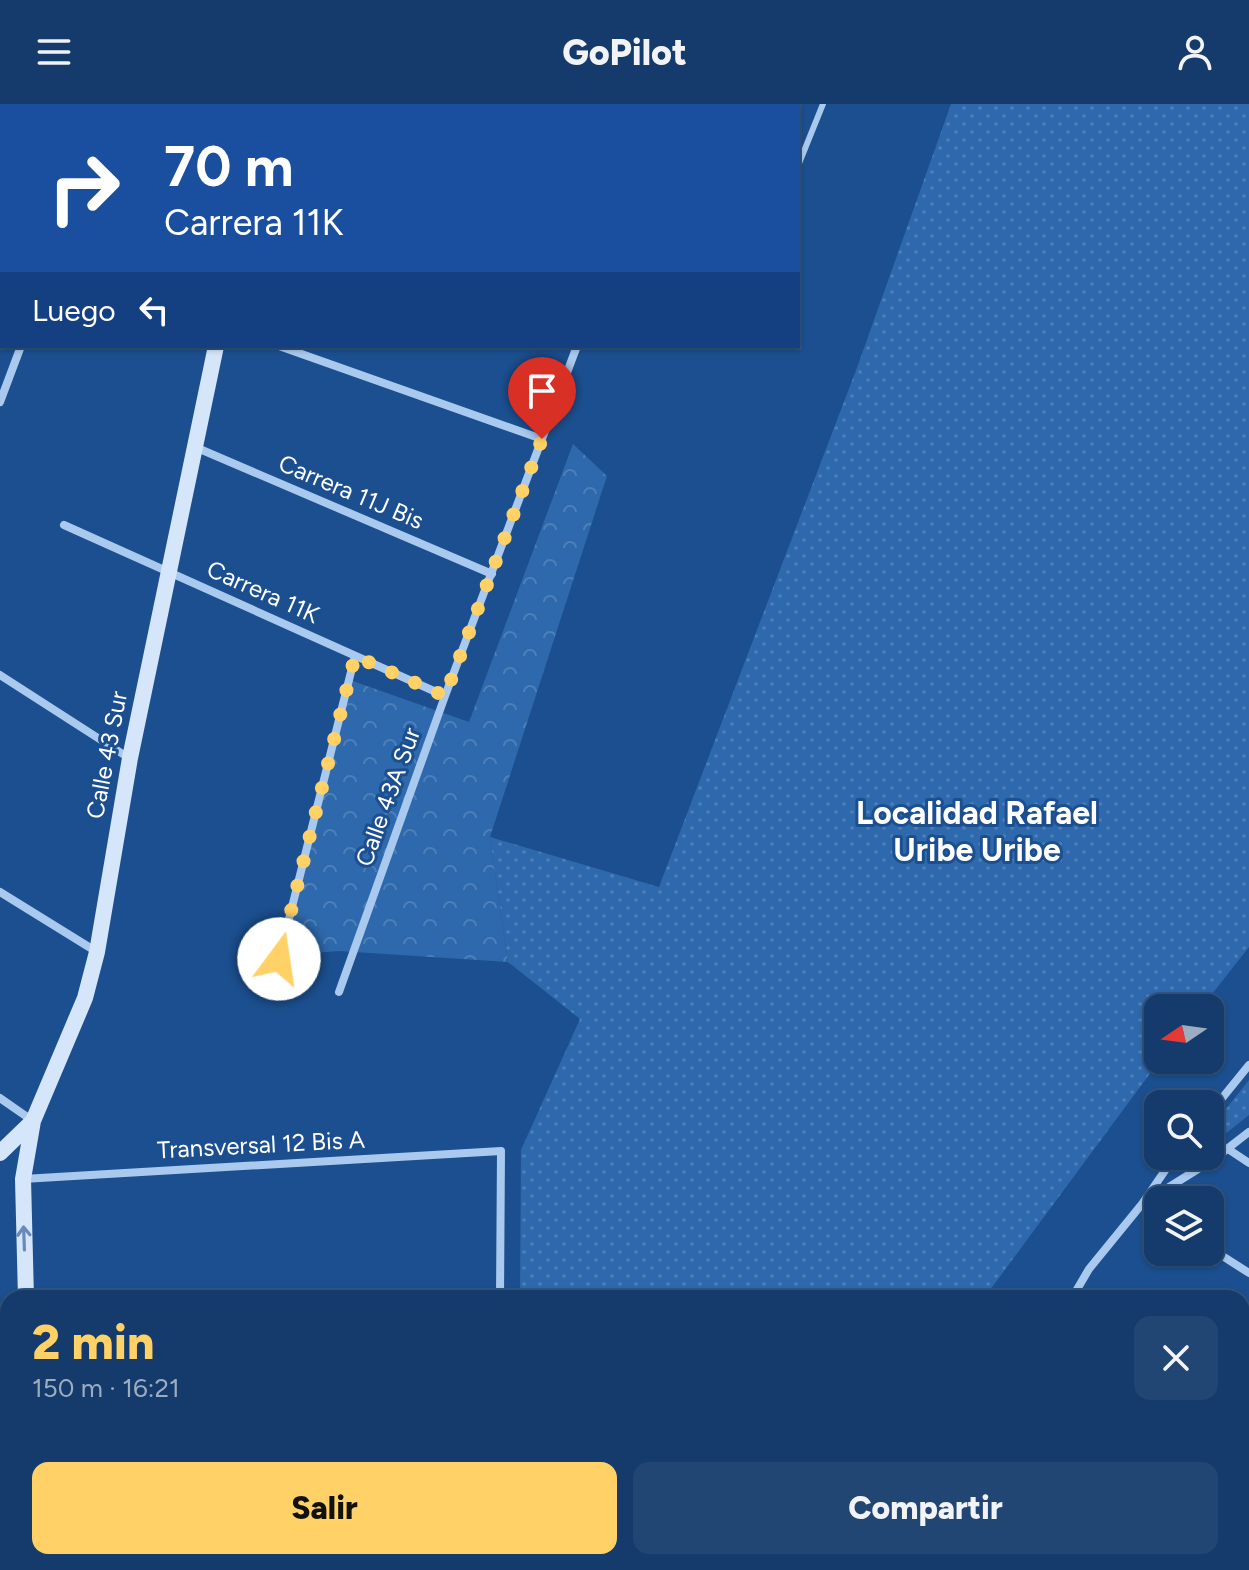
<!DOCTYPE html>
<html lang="es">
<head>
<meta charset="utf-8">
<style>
  :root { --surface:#143b6b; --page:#214673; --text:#f1f3f6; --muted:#9dadc1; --line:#33557e; --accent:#ffd166 }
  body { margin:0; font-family:Figtree,sans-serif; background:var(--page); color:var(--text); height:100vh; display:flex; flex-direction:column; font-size:30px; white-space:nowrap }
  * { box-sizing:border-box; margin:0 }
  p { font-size:26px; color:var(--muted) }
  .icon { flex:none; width:44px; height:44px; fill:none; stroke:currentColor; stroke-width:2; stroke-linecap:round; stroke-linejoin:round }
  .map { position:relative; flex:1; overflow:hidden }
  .panel { position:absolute; left:0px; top:1186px; width:1250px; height:280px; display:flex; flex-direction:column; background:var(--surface); border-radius:24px 24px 0 0; box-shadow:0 2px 6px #0004,0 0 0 2px var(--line) }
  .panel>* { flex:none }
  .top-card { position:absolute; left:0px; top:0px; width:800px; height:244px; box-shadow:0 2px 6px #0004,0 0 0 2px var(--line); background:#1a4fa0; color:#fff; overflow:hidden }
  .needle { width:52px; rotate:257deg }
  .controls { position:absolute; left:1144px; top:890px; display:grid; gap:16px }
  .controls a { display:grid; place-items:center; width:80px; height:80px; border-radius:16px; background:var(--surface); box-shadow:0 2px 6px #0004,0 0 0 2px var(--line); font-size:40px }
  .pin { position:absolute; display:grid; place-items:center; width:68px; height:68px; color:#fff; margin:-82px -34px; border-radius:50% 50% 50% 0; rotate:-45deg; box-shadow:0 0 8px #0007 }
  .pin .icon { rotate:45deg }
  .me { position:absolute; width:88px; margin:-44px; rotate:14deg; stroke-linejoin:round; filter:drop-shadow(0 0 6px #0008) }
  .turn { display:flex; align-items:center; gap:28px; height:168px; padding:0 32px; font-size:36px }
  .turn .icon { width:104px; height:104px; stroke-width:2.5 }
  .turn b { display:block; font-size:56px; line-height:68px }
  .then { display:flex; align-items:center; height:76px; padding:0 32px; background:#0003; gap:16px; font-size:30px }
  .round { display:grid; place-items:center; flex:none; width:84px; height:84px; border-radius:16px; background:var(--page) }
  .summary { display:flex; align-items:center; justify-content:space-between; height:136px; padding:0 32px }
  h1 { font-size:48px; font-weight:800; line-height:60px; color:var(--accent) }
  .primary-button { display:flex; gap:16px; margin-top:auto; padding:16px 32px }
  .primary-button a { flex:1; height:92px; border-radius:16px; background:var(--accent); color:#111; font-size:32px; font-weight:800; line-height:92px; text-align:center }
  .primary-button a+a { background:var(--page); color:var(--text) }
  header { display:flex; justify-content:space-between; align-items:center; height:104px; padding:0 32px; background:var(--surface); font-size:36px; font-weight:800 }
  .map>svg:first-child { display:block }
  .grass { fill:url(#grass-dots) }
  .forest { fill:url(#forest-crowns) }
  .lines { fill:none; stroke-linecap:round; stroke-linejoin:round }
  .lane { stroke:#a9c9ee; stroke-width:6 }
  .street { stroke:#a9c9ee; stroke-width:8 }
  .secondary { stroke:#d6e6fa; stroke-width:16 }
  .oneway { stroke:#668bba }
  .route { stroke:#ffd166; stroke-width:14; stroke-dasharray:0 25.2 }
  .labels { text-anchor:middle; stroke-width:6; stroke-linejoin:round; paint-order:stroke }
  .street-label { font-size:24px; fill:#fff; stroke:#1b4f8f }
  .district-label { font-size:32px; font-weight:bold; fill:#fff; stroke:#1b4f8f }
</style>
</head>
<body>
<header><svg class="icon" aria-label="menu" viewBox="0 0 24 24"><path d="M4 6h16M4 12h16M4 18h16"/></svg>GoPilot<svg class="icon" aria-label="person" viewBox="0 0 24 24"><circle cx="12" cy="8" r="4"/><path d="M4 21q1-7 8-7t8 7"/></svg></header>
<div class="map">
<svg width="1249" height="1466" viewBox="0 0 1249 1466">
  <defs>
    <pattern id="grass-dots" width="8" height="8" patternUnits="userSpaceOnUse" patternTransform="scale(2)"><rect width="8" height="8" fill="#2e69ad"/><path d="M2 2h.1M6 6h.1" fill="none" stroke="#4d80b9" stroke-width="1.8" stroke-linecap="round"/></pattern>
    <pattern id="forest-crowns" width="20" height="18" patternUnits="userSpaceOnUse" patternTransform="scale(2)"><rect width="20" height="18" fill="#2e69ad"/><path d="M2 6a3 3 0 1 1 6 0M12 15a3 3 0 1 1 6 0" fill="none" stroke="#4d80b9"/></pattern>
  </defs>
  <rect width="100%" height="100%" fill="#1b4f8f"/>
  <path class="grass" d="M951 0H1249V843L1201 904H1158L1160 956 984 1194H520L521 1046 580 915 508 858 490 733 659 783 858 261Z
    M1249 976V1011L1210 1042V1025Z
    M1249 1242V1466H1204L1213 1458H1242V1249Z
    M518 1458H790L784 1466H518Z"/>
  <path class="forest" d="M573 340 607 372 490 733 508 858 339 847 286 851 347 575 469 618Z"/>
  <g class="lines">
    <path class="lane" d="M798 62 823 0
      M1151 1466 1161 1458"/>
    <path class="street" d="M417 0 423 2
      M114 2V0
      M348 2 349 0
      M664 2V0
      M0 8H2
      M279 242 542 335
      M0 298 21 242
      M195 343 492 470
      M64 421 445 592
      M0 571 129 654
      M0 788 97 848
      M279 855 355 552
      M339 888 445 592 577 242
      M0 994 33 1017
      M1210 1009 1249 961
      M1228 1045 1249 1059
      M23 1075 501 1047 500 1194
      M1158 1111 1142 1100 1214 1055 1249 1028
      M1210 1144 1249 1169
      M1072 1194 1089 1165 1142 1100 1175 1052
      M370 1458 371 1466
      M1066 1458 1068 1466
      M1082 1458 1084 1466
      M878 1466 884 1458"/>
    <path class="secondary" d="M197 0V2
      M0 1049 33 1017 85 894 97 848 130 654 216 242
      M26 1194 23 1075 33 1017
      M34 1458 35 1466"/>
  </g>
  <defs><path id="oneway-shaft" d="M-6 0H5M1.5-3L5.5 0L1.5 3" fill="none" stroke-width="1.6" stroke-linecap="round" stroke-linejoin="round" transform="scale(2)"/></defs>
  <use class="oneway" href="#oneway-shaft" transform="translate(24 1134) rotate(-92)"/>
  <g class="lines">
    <path class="route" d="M279 855 355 552 445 592 542 335"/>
  </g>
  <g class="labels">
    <g class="street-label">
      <text transform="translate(351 388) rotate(23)" y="8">Carrera 11J Bis</text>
      <text transform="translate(263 488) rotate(24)" y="8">Carrera 11K</text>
      <text transform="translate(107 651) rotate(-79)" y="8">Calle 43 Sur</text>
      <text transform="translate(388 693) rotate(-70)" y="8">Calle 43A Sur</text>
      <text transform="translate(261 1041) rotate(-3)" y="8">Transversal 12 Bis A</text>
    </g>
    <g class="district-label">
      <text x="977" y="720">Localidad Rafael<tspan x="977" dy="37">Uribe Uribe</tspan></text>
    </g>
  </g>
</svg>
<div class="controls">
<a><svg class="needle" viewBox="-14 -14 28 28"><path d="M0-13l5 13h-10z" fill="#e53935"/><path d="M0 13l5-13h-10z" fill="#9dadc1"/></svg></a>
<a><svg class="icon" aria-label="search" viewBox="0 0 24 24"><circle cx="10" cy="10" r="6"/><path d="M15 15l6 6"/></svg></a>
<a><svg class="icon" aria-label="layers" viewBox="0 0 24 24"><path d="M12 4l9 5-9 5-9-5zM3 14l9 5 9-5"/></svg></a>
</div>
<div class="pin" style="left:542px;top:335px;background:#d93025"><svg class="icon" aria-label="arrive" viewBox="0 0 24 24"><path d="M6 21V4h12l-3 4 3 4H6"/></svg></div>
<svg class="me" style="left:279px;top:855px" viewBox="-20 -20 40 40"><circle r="19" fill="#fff"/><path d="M0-13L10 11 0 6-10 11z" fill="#ffd166"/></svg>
<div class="top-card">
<div class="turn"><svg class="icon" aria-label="right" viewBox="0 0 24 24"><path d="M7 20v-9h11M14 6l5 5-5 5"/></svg><div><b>70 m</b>Carrera 11K</div></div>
<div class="then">Luego<svg class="icon" aria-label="left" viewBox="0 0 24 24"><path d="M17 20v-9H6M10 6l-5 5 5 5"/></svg></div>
</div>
<section class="panel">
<div class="summary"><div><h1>2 min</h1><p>150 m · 16:21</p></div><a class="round"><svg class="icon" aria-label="close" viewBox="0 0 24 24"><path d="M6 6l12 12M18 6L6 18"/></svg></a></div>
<div class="primary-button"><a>Salir</a><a>Compartir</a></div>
</section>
</div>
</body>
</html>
